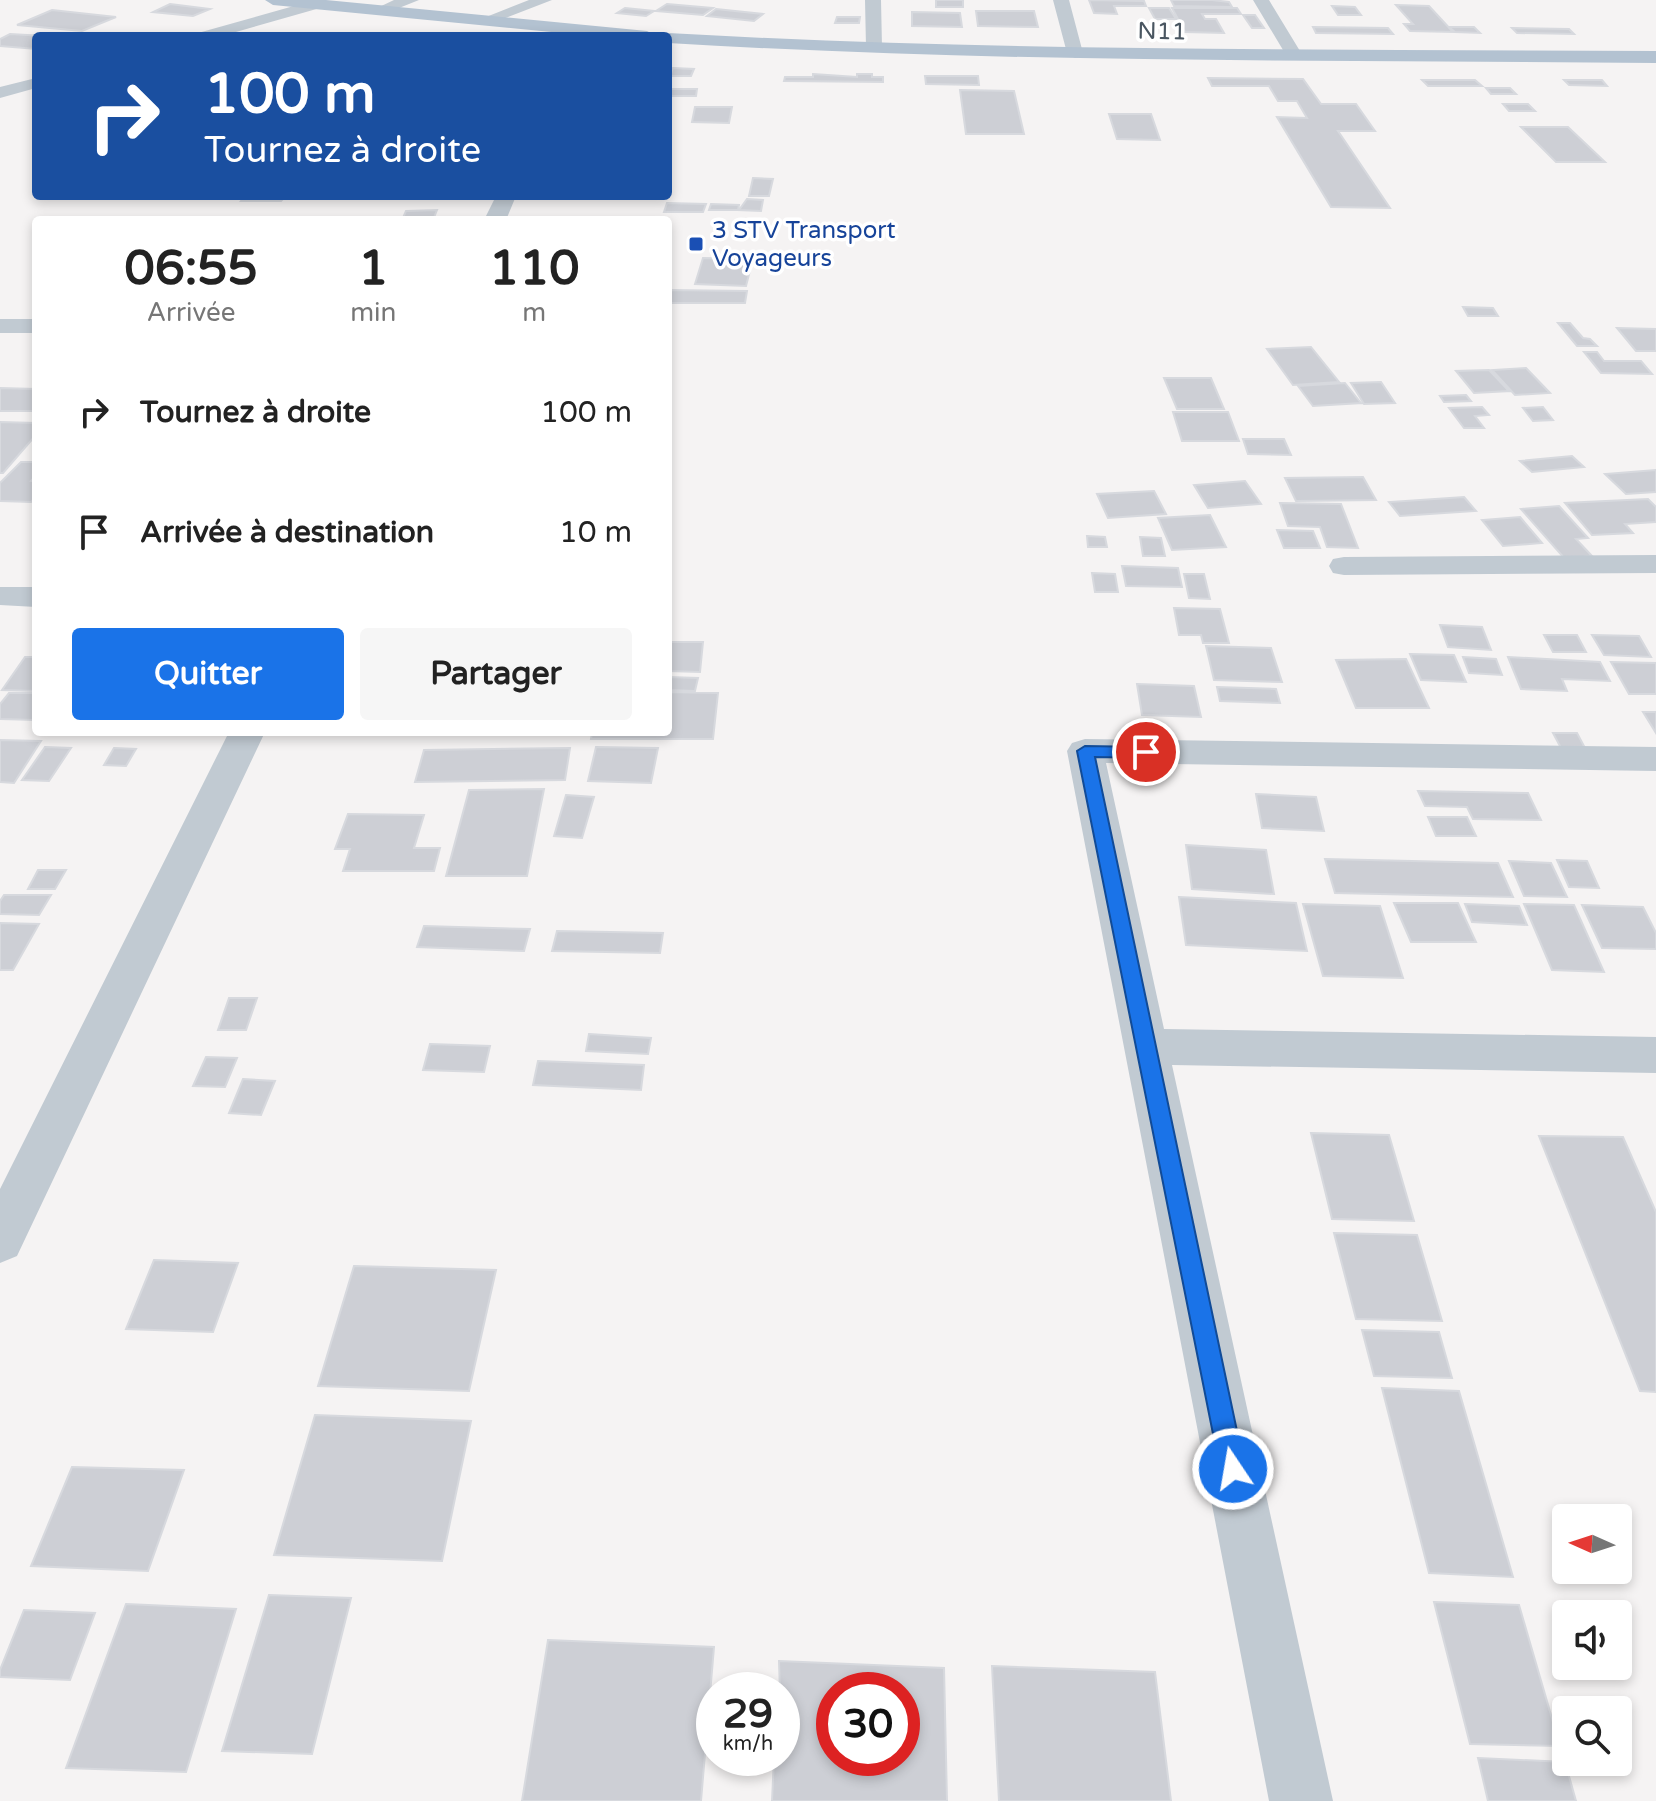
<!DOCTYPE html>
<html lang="fr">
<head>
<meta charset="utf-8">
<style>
  :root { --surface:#fff; --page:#f6f6f6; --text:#222; --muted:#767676; --accent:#1a73e8 }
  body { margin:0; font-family:"Varela Round",sans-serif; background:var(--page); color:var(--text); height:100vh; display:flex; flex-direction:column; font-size:30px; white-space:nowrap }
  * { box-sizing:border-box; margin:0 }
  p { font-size:26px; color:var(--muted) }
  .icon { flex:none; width:44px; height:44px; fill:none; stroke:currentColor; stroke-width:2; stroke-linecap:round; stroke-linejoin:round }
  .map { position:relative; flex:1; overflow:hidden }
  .panel { position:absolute; left:32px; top:216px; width:640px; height:520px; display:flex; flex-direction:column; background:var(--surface); border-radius:8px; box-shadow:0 4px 12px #0003 }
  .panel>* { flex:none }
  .hud { position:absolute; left:32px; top:32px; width:640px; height:168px; border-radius:8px; box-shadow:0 4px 12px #0003; background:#1a4fa0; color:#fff; overflow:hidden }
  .needle { width:52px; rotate:273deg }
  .fabs { position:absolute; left:1552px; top:1504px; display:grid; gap:16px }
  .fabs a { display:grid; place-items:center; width:80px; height:80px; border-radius:8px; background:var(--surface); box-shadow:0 4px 12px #0003; font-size:40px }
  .speed { position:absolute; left:696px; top:1672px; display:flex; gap:16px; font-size:40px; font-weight:700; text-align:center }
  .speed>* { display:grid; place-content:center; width:104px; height:104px; border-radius:50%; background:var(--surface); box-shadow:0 4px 12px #0003; line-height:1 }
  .speed small { font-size:20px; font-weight:400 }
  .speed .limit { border:12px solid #d22; background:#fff; color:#111 }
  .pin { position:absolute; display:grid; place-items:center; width:68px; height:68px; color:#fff; margin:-34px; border:4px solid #fff; border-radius:50%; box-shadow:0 2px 8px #0007 }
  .me { position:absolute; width:88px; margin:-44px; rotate:348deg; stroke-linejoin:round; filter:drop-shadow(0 0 6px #0008) }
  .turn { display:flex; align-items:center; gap:28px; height:168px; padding:0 40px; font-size:36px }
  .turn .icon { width:104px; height:104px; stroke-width:2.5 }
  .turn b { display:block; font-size:56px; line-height:68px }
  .eta { display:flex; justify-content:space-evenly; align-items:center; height:136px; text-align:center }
  .eta b { font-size:48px; font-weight:800; line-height:56px }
  .button { display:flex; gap:16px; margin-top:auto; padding:16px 40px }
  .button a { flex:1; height:92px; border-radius:8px; background:var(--accent); color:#fff; font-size:32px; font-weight:800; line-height:92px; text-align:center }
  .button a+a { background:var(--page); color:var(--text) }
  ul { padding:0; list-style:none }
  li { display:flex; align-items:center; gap:24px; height:120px; padding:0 40px }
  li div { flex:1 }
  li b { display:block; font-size:30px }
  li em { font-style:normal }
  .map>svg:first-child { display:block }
  .building { fill:#cdcfd5; stroke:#d7d9de; stroke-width:2; fill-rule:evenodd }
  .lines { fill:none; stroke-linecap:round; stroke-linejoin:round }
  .minor { fill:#c1cad2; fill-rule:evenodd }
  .tertiary { fill:#c1cad2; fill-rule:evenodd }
  .primary { fill:#b3c2d1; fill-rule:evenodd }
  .route { fill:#1a73e8; stroke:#114b97; stroke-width:2 }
  .transit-dot { fill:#1a4fb4; stroke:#fff; stroke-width:3 }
  .labels { text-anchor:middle; stroke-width:7; stroke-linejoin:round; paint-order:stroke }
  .far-street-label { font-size:24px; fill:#4a5661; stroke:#fff }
  .far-transit-label { font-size:24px; fill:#164399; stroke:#fff; text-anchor:start }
</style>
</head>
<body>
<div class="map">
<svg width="1656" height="1801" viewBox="0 0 1656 1801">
  <rect width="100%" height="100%" fill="#f5f3f3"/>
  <path class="building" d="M936 0H963V7H936Z
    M1089 0 1144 1 1146 6H1114L1117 14 1094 13Z
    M1171 0H1212L1229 2 1232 7 1174 6Z
    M170 4 210 9 193 16 153 12Z
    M667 4 713 8 703 15 656 11Z
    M1396 5 1429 6 1453 32 1410 31 1404 24H1413Z
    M1332 6 1355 7 1361 15H1338Z
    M625 8 654 11 646 16 617 13Z
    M1149 8H1169L1176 19H1155Z
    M1172 8H1237L1241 14H1202L1205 19H1216L1224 33 1185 32Z
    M716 9 763 14 754 21 707 16Z
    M52 10 116 17 82 31 17 25Z
    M976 11H1034L1038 27 978 26Z
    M912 12 960 13 962 27 912 26Z
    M1243 15H1255L1264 28H1252Z
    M837 17H860L859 23H835Z
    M1313 27 1388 28 1393 34 1316 33Z
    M1449 27H1474L1480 33 1455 32Z
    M1512 28 1569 29 1574 34 1517 33Z
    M10 34 45 36H36V49L0 46V39Z
    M673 68 694 69 691 76H670Z
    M813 74 857 77V74H872V77H883V82L784 81 785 77H813Z
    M925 76H978L979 85 926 84Z
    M1208 78 1303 79 1321 104H1356L1375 131H1338L1390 208 1331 207 1277 117 1307 118 1297 101H1278L1269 86H1212Z
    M1422 80H1475L1482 86H1428Z
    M1564 80H1602L1607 86 1569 85Z
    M1486 88H1510L1516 94H1491Z
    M668 89H697L696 96H668Z
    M960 90 1014 91 1024 134H966Z
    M1503 104H1528L1535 111H1509Z
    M695 107H732L729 123 692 122Z
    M1109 114H1151L1160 140 1117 139Z
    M1521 127H1568L1605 162H1556Z
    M753 178 773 179 769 196H749Z
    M245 196H286L281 201H241Z
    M747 199 763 200 761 211 739 210Z
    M667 203 706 204 703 212H664Z
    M711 204 739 205 738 210H709Z
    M437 210 433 220H402L406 211Z
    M262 217 346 218 260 220Z
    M703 258 753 259 746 286 695 284Z
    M668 290 747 291 745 303H668Z
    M1463 307 1493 308 1498 316H1468Z
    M1558 323H1570L1583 338 1590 339 1597 346H1577Z
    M1617 328 1656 329V351H1636Z
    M1311 347 1339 382 1293 385 1267 349Z
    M1584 352H1597L1604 361H1641L1652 374 1601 373Z
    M1526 368 1550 393 1515 395 1492 370Z
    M1489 370 1509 391 1474 393 1456 371Z
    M1164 378H1211L1224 409H1177Z
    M1381 382 1395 403 1364 404 1351 383Z
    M1345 383 1361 403 1313 406 1298 386Z
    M0 388 36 389V411H0Z
    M1466 395 1471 401 1444 402 1440 396Z
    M1482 407 1489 415 1475 416 1484 428H1464L1449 408Z
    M1543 407 1553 420 1533 421 1523 408Z
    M1173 412H1228L1239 441H1182Z
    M0 422 36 423V435L3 473H0Z
    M1243 439H1284L1291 455 1248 454Z
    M1572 456 1584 467 1532 472 1520 461Z
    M21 462H36V476L31 481 36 482V497L31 502 0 501V483Z
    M1656 470V492L1626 494 1605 474Z
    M1363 477 1376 500 1296 501 1285 478Z
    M1245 481 1261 504 1208 508 1194 485Z
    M1154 491 1166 514 1108 518 1097 494Z
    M1464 497 1476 511 1400 516 1389 502Z
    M1648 499 1656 507V522L1625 524 1633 533 1592 535 1565 503Z
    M1280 503 1341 504 1358 548 1327 547 1320 527 1288 526Z
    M1559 506 1588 538 1576 539 1592 556 1565 559 1521 509Z
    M1210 515 1226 547 1172 550 1158 518Z
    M1520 517 1542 543 1503 546 1482 520Z
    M1277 530 1313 531 1320 548H1284Z
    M1087 536 1105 537 1107 547H1088Z
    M1140 537 1161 538 1165 556H1143Z
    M1122 566 1178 568 1182 587 1126 586Z
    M1092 573 1115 574 1118 592H1095Z
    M1184 574H1204L1210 599 1189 598Z
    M1174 608 1220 609 1229 643H1203L1201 635H1179Z
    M1440 625 1482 627 1491 650 1448 647Z
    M1544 635H1577L1586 652H1553Z
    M1592 635 1639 636 1651 657 1604 655Z
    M668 642H703L700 672 668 671Z
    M1206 646 1271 648 1282 682 1214 680Z
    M1410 654 1454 655 1466 682 1421 680Z
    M25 657H36V691L2 690Z
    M1463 657 1496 659 1502 675 1469 673Z
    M1508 657 1600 662 1610 681 1562 679 1567 691 1521 689Z
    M1406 659 1429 708H1356L1336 660Z
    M1611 662 1656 663V694H1629Z
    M668 677 698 678 695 691 668 690Z
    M1137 684 1194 686 1201 717 1142 715Z
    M1217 687 1276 689 1280 703 1220 701Z
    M668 692 718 693 713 739H591L592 732H668Z
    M9 693H36L35 720 0 719V704Z
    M1643 712H1656V733Z
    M1553 733H1577L1585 748H1561Z
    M0 740 41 741 14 783 0 782Z
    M45 747 71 748 49 781 22 780Z
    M596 747 658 748 651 783 588 781Z
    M114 748 136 749 126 766 104 765Z
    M570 748 565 780 415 782 424 750Z
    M544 789 527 876H446L469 790Z
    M1418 791 1528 793 1541 820 1473 819 1467 807 1425 806Z
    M1256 794 1316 797 1324 831 1262 828Z
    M566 795 594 797 582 838 554 836Z
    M348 814 424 815 414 848H440L434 871H343L350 849H335Z
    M1428 817H1467L1476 836H1436Z
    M1186 845 1266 850 1274 894 1192 889Z
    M1325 859 1498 863 1513 897 1335 893Z
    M1557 860 1587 861 1599 888 1569 887Z
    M1509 861 1551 863 1567 897 1524 896Z
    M38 870H66L55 889H28Z
    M4 895H51L39 915 0 914V901Z
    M1179 897 1296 903 1307 951 1186 945Z
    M1394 903H1458L1476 942H1411Z
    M1303 904 1380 906 1403 978 1323 976Z
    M1465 904 1519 906 1527 925 1472 922Z
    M1524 904 1574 905 1604 972 1552 970Z
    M1582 905 1643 907 1656 933V949L1602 948Z
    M0 923 39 924 13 970H0Z
    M424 926 530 929 524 951 417 947Z
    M557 931 663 933 660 953 552 951Z
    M229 998H257L246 1030H218Z
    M589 1034 651 1038 648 1054 586 1051Z
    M430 1044 490 1046 484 1072 423 1070Z
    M206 1057 237 1058 225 1087 193 1086Z
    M538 1061 644 1065 641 1090 533 1085Z
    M243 1079 275 1081 261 1115 229 1113Z
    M1311 1133 1389 1135 1414 1221 1332 1219Z
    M1539 1136 1623 1137 1656 1212V1392L1640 1391Z
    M1334 1233 1417 1235 1442 1321 1356 1319Z
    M154 1260 238 1263 213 1332 126 1329Z
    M354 1266 496 1270 469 1391 318 1386Z
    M1362 1330 1439 1332 1452 1378 1374 1376Z
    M1382 1388 1459 1391 1513 1577 1429 1573Z
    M315 1415 471 1421 442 1561 274 1555Z
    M72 1467 184 1470 148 1571 31 1566Z
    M269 1595 351 1598 312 1754 222 1751Z
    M1434 1602 1519 1605 1560 1746 1470 1744Z
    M126 1604 236 1609 186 1772 66 1768Z
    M24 1610 95 1613 70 1680 0 1677V1670Z
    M548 1640 714 1647 701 1801H522Z
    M779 1661 944 1668 947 1801H772L774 1758H782ZM834 1690H902V1758H834Z
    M992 1666 1155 1672 1171 1801H999Z
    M1478 1758 1565 1762 1576 1801H1488Z"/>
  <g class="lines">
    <path class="minor" d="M315 0 320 2V8L222 36H196L198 33Z
      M529 0H552L495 22 489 24 481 19Z
      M865 0H881L882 47 874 52 866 47Z
      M1053 0H1069L1083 53 1081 57 1075 58 1067 53Z
      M1253 0H1269L1303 56 1301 60H1289Z
      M36 78V88L0 98V87Z
      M496 196H516L506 220H484Z
      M0 319H36V333H0Z
      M1656 555V573L1344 575 1333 573 1329 566 1333 559 1344 557Z
      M0 587H36V607L0 605Z
      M229 732H265L17 1256 0 1263V1189Z
      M1085 739 1656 747V771L1106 763 1164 1029 1656 1037V1073L1172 1065 1333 1801H1269L1067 751 1072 743Z"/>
    <path class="tertiary" d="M394 0H419L384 14 375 9Z"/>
    <path class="primary" d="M265 0H326L647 31 656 36H592L273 5Z
      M668 33C997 52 1327 49 1656 51V63C1327 60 997 63 668 43V36H660Z"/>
  </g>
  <path class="route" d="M1085 746 1146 747 1155 752 1146 758 1095 757 1245 1469 1242 1478 1233 1482 1224 1478 1220 1469 1077 751Z"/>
  <rect class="transit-dot" x="688" y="236" width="16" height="16" rx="4"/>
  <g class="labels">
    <g class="far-street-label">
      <text transform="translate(1162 31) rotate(1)" y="8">N11</text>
    </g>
    <g class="far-transit-label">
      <text x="712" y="238">3 STV Transport<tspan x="712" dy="28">Voyageurs</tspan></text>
    </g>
  </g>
</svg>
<div class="fabs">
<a><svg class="needle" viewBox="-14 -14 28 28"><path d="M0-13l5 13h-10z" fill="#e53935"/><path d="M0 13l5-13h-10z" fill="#767676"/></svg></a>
<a><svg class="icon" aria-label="sound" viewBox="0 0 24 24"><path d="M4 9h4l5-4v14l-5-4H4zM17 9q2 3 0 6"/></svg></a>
<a><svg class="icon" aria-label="search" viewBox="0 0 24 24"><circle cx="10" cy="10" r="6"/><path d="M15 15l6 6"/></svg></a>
</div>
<div class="speed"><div>29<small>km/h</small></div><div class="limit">30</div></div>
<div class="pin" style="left:1146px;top:752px;background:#d93025"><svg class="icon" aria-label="arrive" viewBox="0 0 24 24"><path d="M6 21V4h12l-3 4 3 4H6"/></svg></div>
<svg class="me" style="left:1233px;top:1469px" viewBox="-20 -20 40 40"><circle r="17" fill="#1a73e8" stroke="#fff" stroke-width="3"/><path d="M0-11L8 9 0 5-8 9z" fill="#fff"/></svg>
<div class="hud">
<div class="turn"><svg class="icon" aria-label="right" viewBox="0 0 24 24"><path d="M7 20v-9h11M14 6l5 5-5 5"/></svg><div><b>100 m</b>Tournez à droite</div></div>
</div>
<section class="panel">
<div class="eta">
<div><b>06:55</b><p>Arrivée</p></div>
<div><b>1</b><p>min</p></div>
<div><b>110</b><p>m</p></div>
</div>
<ul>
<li><svg class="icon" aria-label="right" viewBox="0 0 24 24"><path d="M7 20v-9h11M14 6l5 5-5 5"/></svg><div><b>Tournez à droite</b></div><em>100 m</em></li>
<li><svg class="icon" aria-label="arrive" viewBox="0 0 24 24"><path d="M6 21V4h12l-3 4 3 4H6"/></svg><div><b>Arrivée à destination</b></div><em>10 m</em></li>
</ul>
<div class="button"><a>Quitter</a><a>Partager</a></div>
</section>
</div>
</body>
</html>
